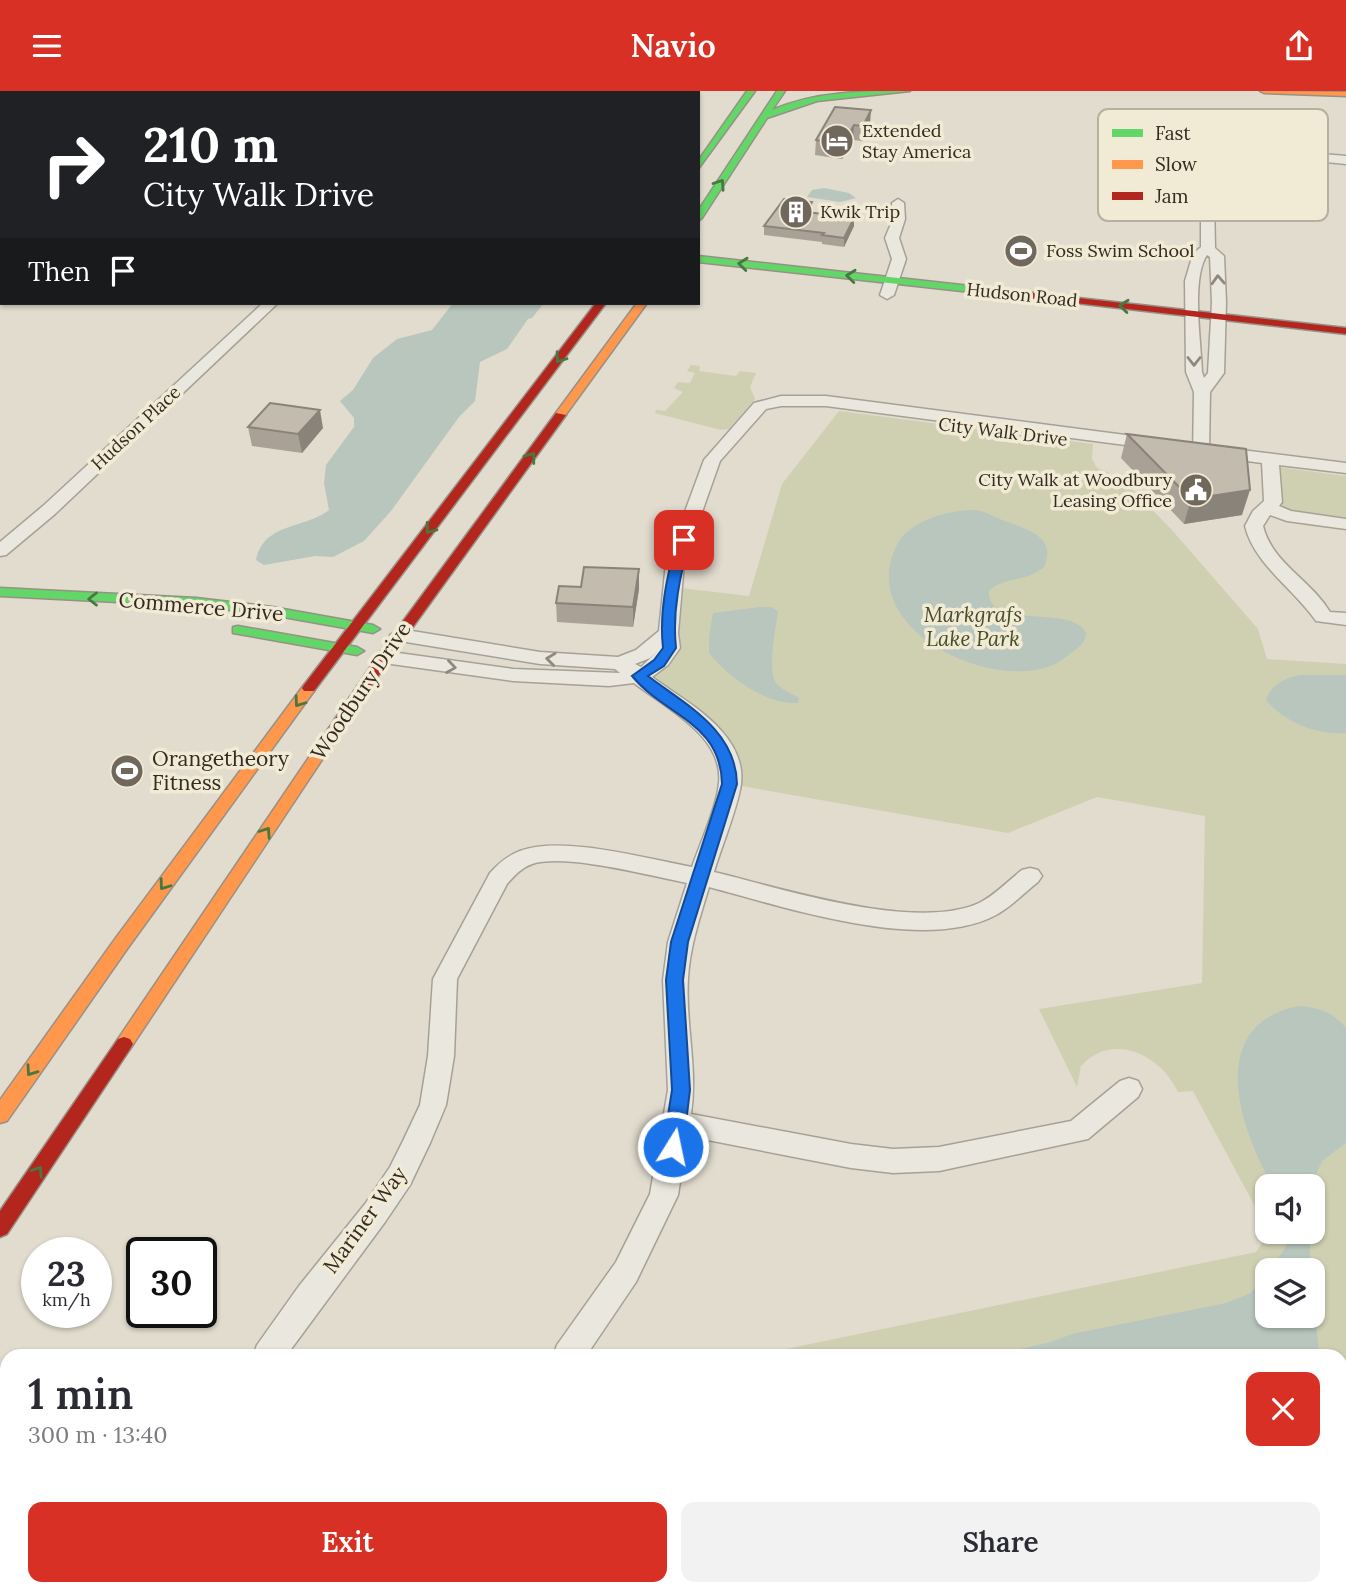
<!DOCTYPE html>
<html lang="en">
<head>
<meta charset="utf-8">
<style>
  :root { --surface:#fff; --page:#f2f2f3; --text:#2b2b33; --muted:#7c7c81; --accent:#d93025 }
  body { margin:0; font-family:Lora,serif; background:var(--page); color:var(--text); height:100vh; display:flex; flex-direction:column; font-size:26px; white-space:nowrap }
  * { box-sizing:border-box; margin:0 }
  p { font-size:23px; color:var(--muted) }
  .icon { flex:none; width:38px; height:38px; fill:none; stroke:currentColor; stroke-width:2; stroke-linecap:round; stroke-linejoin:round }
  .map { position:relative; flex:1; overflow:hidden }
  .drawer { position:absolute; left:0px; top:1258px; width:1348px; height:247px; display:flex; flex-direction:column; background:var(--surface); border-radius:21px 21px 0 0; box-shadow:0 2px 5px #0004 }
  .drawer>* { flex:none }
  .banner { position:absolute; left:0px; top:0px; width:700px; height:214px; box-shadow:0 2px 5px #0004; background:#202124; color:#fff; overflow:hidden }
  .controls { position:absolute; left:1255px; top:1083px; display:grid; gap:14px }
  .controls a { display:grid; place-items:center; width:70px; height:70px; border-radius:14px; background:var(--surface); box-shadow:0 2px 5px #0004; font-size:35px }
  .speed { position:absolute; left:21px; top:1146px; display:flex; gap:14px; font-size:35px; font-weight:700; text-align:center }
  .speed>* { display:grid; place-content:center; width:91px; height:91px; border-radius:50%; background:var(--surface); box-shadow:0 2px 5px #0004; line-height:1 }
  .speed small { font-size:18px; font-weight:400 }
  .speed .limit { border:4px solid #111; border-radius:10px; background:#fff; color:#111 }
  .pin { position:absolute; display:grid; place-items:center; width:60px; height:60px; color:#fff; margin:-30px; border-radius:14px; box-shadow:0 4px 10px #0006 }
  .me { position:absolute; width:77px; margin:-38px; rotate:10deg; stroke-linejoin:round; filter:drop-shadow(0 0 5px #0008) }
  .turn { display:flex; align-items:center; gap:24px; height:147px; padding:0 28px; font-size:32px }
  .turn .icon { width:91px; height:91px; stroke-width:2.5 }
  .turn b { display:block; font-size:49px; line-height:60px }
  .then { display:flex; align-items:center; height:66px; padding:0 28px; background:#0003; gap:14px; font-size:26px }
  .round { display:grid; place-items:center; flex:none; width:74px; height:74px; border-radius:14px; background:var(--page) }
  .head { display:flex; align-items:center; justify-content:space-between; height:119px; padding:0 28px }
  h1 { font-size:42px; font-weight:600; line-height:52px }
  .button { display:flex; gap:14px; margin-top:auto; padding:14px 28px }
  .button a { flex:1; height:80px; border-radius:14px; background:var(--accent); color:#fff; font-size:28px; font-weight:600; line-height:80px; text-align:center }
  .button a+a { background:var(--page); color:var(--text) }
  header { display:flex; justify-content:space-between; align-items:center; height:91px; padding:0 28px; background:var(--accent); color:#fff; font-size:32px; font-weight:600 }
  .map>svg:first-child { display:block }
  .green { fill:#cfd0b2; fill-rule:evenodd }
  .water { fill:#b8c6be }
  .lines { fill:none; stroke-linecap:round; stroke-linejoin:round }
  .street-casing { stroke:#a6a197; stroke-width:3 }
  .fast-casing { stroke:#969186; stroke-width:3 }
  .slow-casing { stroke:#969186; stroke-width:3 }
  .jam-casing { stroke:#969186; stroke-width:3 }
  .street { fill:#eae7de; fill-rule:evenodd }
  .fast { fill:#63d668; fill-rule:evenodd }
  .slow { fill:#ff974d; fill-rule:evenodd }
  .jam { fill:#b3261e; fill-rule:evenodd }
  .wall { fill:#a9a196 }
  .shaded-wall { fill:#89837a }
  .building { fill:#c4bbaf; stroke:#89837a; stroke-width:2 }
  .oneway { stroke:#497740 }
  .oneway2 { stroke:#8f887f }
  .route { fill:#1a73e8; stroke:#114b97; stroke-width:2 }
  .labels { text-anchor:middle; stroke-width:7; stroke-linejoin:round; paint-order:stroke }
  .far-poi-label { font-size:18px; fill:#342a20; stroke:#f1ead5; text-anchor:start }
  .far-street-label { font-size:18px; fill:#342a20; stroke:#f1ead5 }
  .street-label { font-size:21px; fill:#342a20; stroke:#f1ead5 }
  .park-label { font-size:21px; font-style:italic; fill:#444e29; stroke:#f1ead5 }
  .poi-label { font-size:21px; fill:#342a20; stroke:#f1ead5; text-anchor:start }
  .key { fill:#f1ead5; stroke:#b8b09f; stroke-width:2 }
  .key-label { font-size:19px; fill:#342a20 }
</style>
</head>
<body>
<header><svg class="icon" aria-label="menu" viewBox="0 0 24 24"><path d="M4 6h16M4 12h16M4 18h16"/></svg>Navio<svg class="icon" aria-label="share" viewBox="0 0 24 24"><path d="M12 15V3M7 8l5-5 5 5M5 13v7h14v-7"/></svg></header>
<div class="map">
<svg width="1346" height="1504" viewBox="0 0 1346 1504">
  <rect width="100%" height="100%" fill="#e1dcce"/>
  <path class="green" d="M691 274 700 275 699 280 736 285 740 280 756 282 750 296 755 308 729 338 721 339 655 322 656 319 665 320 683 301 674 297 678 291 690 292 695 282 687 280Z
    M839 320 1093 353 1092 368 1097 377 1108 381 1113 388 1121 387 1171 438 1258 538 1267 568 1346 573V1504H689L691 1498H1340V1265H782L786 1258 1256 1161 1269 1141H1312V1096H1267V1138L1193 1000 1178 1001C1161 964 1113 940 1081 975L1077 996 1039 918 1202 892 1205 725 1097 706 1008 742 730 693 724 660 639 585 659 572 672 496 749 505 782 393ZM1267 1180H1312V1225H1267Z
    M1270 375 1346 385V433L1287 425 1271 415Z"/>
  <path class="water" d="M824 97 849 102 856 107 840 111 807 106 812 99Z
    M453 212H544L532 227 528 228 507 258 480 271 475 310 459 326 391 420 364 450 333 466 315 465 264 474 256 469C264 431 305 438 329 419L324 392 326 374 354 336V327L340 310 353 299 373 267 397 248 432 239Z
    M974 419C986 420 994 426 1005 430 1026 438 1058 446 1044 476 1027 491 1000 487 989 500 987 541 1072 512 1086 542 1086 552 1078 557 1071 562 1064 568 1056 573 1048 576 983 598 853 534 898 452 911 429 949 419 974 419Z
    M760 516H772L778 521C776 536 767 579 776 592 781 599 792 602 799 607L798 612C766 614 728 586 709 562V546L713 522Z
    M1300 584H1346V642C1317 644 1285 632 1266 609 1271 593 1285 587 1300 584Z
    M1298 915C1319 917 1332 920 1346 937V1052L1322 1070 1311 1095H1273C1239 1038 1205 934 1298 915Z
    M1288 1141H1310V1179H1269L1286 1156Z
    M1267 1183V1225H1312L1313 1197 1319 1265H990L1051 1251 1072 1243 1226 1212 1251 1202Z
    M1341 1417 1346 1419V1504H878L877 1498H1340Z"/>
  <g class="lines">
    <defs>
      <path id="street" d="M414 0H469L470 2H413Z
        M1207 53 1346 65V73L1213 60 1215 157 1224 165 1226 211 1224 282 1210 301 1209 360 1217 356 1346 372V382L1279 374 1282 411 1279 415 1291 420 1346 428V438L1287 430 1270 424 1263 435C1272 472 1311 489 1330 521L1346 522V534L1316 530C1294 498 1254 473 1245 435L1253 420 1264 410 1262 372 1217 366 1209 362 1207 370H1195L1193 366 1194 301 1186 281 1185 190 1193 163 1201 156V56ZM1207 164 1210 166 1212 211 1208 282 1204 287 1202 281C1201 252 1191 187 1207 164Z
        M898 108 904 112 905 128 899 147 906 168 894 204 887 208 880 204 892 168 885 147 893 128 892 112Z
        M263 212H278L55 423 6 464 0 465V451L43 415Z
        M781 305H826L1156 348 1164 353 1156 358 826 315H781L766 318 720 370 684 472 678 542 680 557 668 574 652 586C686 611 747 642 741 693 738 716 721 757 714 781 781 797 915 841 979 812 994 805 1009 789 1022 779L1030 777 1038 779 1042 785 1038 791C1025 801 1011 816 996 824 923 863 785 816 709 796 700 826 690 855 688 887 685 932 698 977 691 1023L851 1053 893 1058 939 1056 1071 1030 1120 990 1129 987 1138 990 1142 998 1138 1006 1088 1048 939 1080 893 1082 851 1077 687 1045 678 1104 636 1191 586 1265H553L557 1254 616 1171 650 1103 668 999 663 889 668 851 687 792C650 785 566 762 532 773 521 777 514 785 507 793L457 888 454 965 446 1014 430 1052 410 1094 385 1131 286 1265H253L257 1254 299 1195 365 1113 390 1076 403 1050 420 1014 428 965 433 888 490 782C499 772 507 765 520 760 563 744 647 768 692 776 700 753 717 715 719 692 724 645 666 617 634 592L609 595 513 590 384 572 377 570 374 566 377 562 384 560 513 578 620 582 615 578 540 573 400 550 390 544 400 538 540 561 618 566 636 559 659 540 666 472 704 369 754 312ZM658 560 641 576 635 573 650 567Z
        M137 1498H171L169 1504H135Z
        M446 1498H480L478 1504H444Z"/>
      <path id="fast" d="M269 0 283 2H271Z
        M747 0H755L698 78V70Z
        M777 0H785L772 19C816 0 863 0 910 0L817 10 767 27 702 127 698 130V120Z
        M698 165 1016 200 1021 203 1016 206 698 171Z
        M0 497 196 507 272 516 373 534 380 538 373 542 272 524 196 515 0 505Z
        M238 535 357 556 364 560 357 564 233 542V536Z"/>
      <path id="slow" d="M1260 0 1346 1V5L1264 2Z
        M637 212H647L564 326H556V322Z
        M309 593 314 594 316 597 314 600 127 858 7 1030 0 1032V1009L115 848 304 594Z
        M340 626 347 631 130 958 124 960 118 958 115 953 118 948 335 628Z"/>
      <path id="jam" d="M299 0H310L312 2H301Z
        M1016 200 1346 237V243L1013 205V201Z
        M596 212H606L314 600H304L302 597 304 594Z
        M556 322 566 324 389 569 345 634H335L333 631 379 563Z
        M124 946 130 948 133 953 130 958 7 1143 0 1146V1120L118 948Z"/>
    </defs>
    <use href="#street" class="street-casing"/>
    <use href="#fast" class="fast-casing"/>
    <use href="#slow" class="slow-casing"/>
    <use href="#jam" class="jam-casing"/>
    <use href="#street" class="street"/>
    <use href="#fast" class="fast"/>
    <use href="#slow" class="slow"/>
    <use href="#jam" class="jam"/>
  </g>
  <path class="wall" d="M835 16 870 34 862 50 853 49 842 68 815 64 816 49Z
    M812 111 811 122 854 135 844 156 822 153V151L764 144V135Z
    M248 336 323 337 302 362 252 355Z
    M1127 343 1242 424 1184 433 1121 367Z
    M639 498 633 536 557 531 556 512Z"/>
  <path class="shaded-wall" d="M136 0H147L148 2H133Z
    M871 19 870 34 862 50 863 35Z
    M854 34 853 49 842 68 843 53Z
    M812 111V120L806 130 807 121Z
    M854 127V135L844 156V147Z
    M320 319 323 337 302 362 298 343Z
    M1250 399 1242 424 1184 433 1191 408Z
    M639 478V498L633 536V516Z"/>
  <path class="building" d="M29 0H136L133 2H25Z
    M835 16 871 19 863 35 854 34 843 53 816 49Z
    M784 108 812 111 807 121 854 127 844 147 822 144 824 142 764 135Z
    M270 312 320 319 298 343 248 336Z
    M1127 343 1246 358 1250 399 1191 408Z
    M584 476 639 478 633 516 556 512 559 495 581 496Z"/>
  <defs><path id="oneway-chevron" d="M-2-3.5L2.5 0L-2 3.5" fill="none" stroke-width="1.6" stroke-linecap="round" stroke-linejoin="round" transform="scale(1.75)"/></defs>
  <g class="oneway">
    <use href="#oneway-chevron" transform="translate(720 93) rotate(-56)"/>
    <use href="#oneway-chevron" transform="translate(743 173) rotate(-174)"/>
    <use href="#oneway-chevron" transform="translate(851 185) rotate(-174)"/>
    <use href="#oneway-chevron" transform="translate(1124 215) rotate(-174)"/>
    <use href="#oneway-chevron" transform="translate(560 267) rotate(126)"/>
    <use href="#oneway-chevron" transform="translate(531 366) rotate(-53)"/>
    <use href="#oneway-chevron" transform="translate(430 438) rotate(127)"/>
    <use href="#oneway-chevron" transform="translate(93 508) rotate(180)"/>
    <use href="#oneway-chevron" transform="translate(299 611) rotate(126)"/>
    <use href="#oneway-chevron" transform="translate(266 741) rotate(-56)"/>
    <use href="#oneway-chevron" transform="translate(164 794) rotate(126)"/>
    <use href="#oneway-chevron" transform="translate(31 980) rotate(125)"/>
    <use href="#oneway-chevron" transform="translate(38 1080) rotate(-56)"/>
  </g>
  <g class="oneway2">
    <use href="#oneway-chevron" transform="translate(1218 189) rotate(-93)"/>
    <use href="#oneway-chevron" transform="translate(1194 270) rotate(90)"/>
    <use href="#oneway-chevron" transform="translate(551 568) rotate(-173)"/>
    <use href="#oneway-chevron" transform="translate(451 576) rotate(8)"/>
  </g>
  <path class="route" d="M684 446 690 449C680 484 672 521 676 557L664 575 648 585C686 614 736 639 737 693L688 851 683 889 690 999 683 1056 680 1062 673 1064 666 1062 663 1056 672 999 666 889 671 851 722 693C721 631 665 625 632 585L654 569 663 557C659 521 667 484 677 449Z"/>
  <defs>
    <symbol id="hotel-disc" viewBox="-11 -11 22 22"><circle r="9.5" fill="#71685d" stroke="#f1ead5"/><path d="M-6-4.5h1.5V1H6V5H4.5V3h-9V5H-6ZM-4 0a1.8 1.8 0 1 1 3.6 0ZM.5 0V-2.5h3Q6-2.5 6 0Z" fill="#fff"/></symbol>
    <symbol id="building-disc" viewBox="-11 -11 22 22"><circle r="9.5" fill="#71685d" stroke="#f1ead5"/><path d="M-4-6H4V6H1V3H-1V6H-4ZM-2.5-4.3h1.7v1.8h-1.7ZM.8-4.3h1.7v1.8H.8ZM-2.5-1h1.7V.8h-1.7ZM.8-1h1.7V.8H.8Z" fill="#fff"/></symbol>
    <symbol id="stadium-disc" viewBox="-11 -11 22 22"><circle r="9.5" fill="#71685d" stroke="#f1ead5"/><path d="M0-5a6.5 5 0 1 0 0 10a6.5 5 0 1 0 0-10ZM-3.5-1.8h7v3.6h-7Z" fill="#fff"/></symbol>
    <symbol id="civic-disc" viewBox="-11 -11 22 22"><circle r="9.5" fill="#71685d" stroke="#f1ead5"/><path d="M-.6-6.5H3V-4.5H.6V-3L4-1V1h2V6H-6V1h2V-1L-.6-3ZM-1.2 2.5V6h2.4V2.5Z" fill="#fff"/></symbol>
  </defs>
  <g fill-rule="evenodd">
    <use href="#hotel-disc" x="818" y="31" width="38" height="38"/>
    <use href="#building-disc" x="777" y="102" width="38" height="38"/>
    <use href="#stadium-disc" x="1002" y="141" width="38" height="38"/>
    <use href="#civic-disc" x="1177" y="380" width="38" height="38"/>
    <use href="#stadium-disc" x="108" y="661" width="38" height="38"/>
  </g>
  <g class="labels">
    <g class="far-poi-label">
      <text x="862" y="46">Extended<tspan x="862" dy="21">Stay America</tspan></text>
      <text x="820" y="127">Kwik Trip</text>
      <text x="1046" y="166">Foss Swim School</text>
      <text x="1172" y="395" text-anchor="end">City Walk at Woodbury<tspan x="1172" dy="21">Leasing Office</tspan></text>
    </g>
    <g class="far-street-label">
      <text transform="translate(1022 204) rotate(6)" y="6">Hudson Road</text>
      <text transform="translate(136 337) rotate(-43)" y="6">Hudson Place</text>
      <text transform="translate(1003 341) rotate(7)" y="6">City Walk Drive</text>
    </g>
    <g class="street-label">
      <text transform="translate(201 516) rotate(5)" y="7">Commerce Drive</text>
      <text transform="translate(361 600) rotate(-56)" y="7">Woodbury Drive</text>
      <text transform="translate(365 1129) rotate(-54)" y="7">Mariner Way</text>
    </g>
    <g class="park-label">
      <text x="973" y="531">Markgrafs<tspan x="973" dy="24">Lake Park</tspan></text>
    </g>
    <g class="poi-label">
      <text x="152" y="675">Orangetheory<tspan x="152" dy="24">Fitness</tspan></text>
    </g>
  </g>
  <rect x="1098" y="18" width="230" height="112" rx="10" class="key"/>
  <rect x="1112" y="38" width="31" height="8" fill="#63d668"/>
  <rect x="1112" y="69" width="31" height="9" fill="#ff974d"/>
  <rect x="1112" y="101" width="31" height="8" fill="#b3261e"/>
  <g class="key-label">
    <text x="1155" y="49">Fast</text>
    <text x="1155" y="80">Slow</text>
    <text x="1155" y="112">Jam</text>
  </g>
</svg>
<div class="controls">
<a><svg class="icon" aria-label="sound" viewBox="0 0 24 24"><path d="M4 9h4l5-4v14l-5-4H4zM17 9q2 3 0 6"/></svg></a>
<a><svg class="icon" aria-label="layers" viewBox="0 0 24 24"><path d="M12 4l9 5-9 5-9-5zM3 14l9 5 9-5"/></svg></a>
</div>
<div class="speed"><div>23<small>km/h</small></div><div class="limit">30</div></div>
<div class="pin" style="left:684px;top:449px;background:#d93025"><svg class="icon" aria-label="arrive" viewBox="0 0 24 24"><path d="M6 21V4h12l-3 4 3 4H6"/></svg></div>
<svg class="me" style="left:673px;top:1056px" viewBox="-20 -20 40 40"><circle r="17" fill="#1a73e8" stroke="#fff" stroke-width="3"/><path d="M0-11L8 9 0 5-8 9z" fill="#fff"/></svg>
<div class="banner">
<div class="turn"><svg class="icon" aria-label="right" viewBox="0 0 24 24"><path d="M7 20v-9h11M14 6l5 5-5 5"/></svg><div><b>210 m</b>City Walk Drive</div></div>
<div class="then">Then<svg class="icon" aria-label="arrive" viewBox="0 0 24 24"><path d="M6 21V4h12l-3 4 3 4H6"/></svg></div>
</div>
<section class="drawer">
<div class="head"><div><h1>1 min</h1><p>300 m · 13:40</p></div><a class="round" style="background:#d93025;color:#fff"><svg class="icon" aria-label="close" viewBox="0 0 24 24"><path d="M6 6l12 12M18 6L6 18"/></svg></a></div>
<div class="button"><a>Exit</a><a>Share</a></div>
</section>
</div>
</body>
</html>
